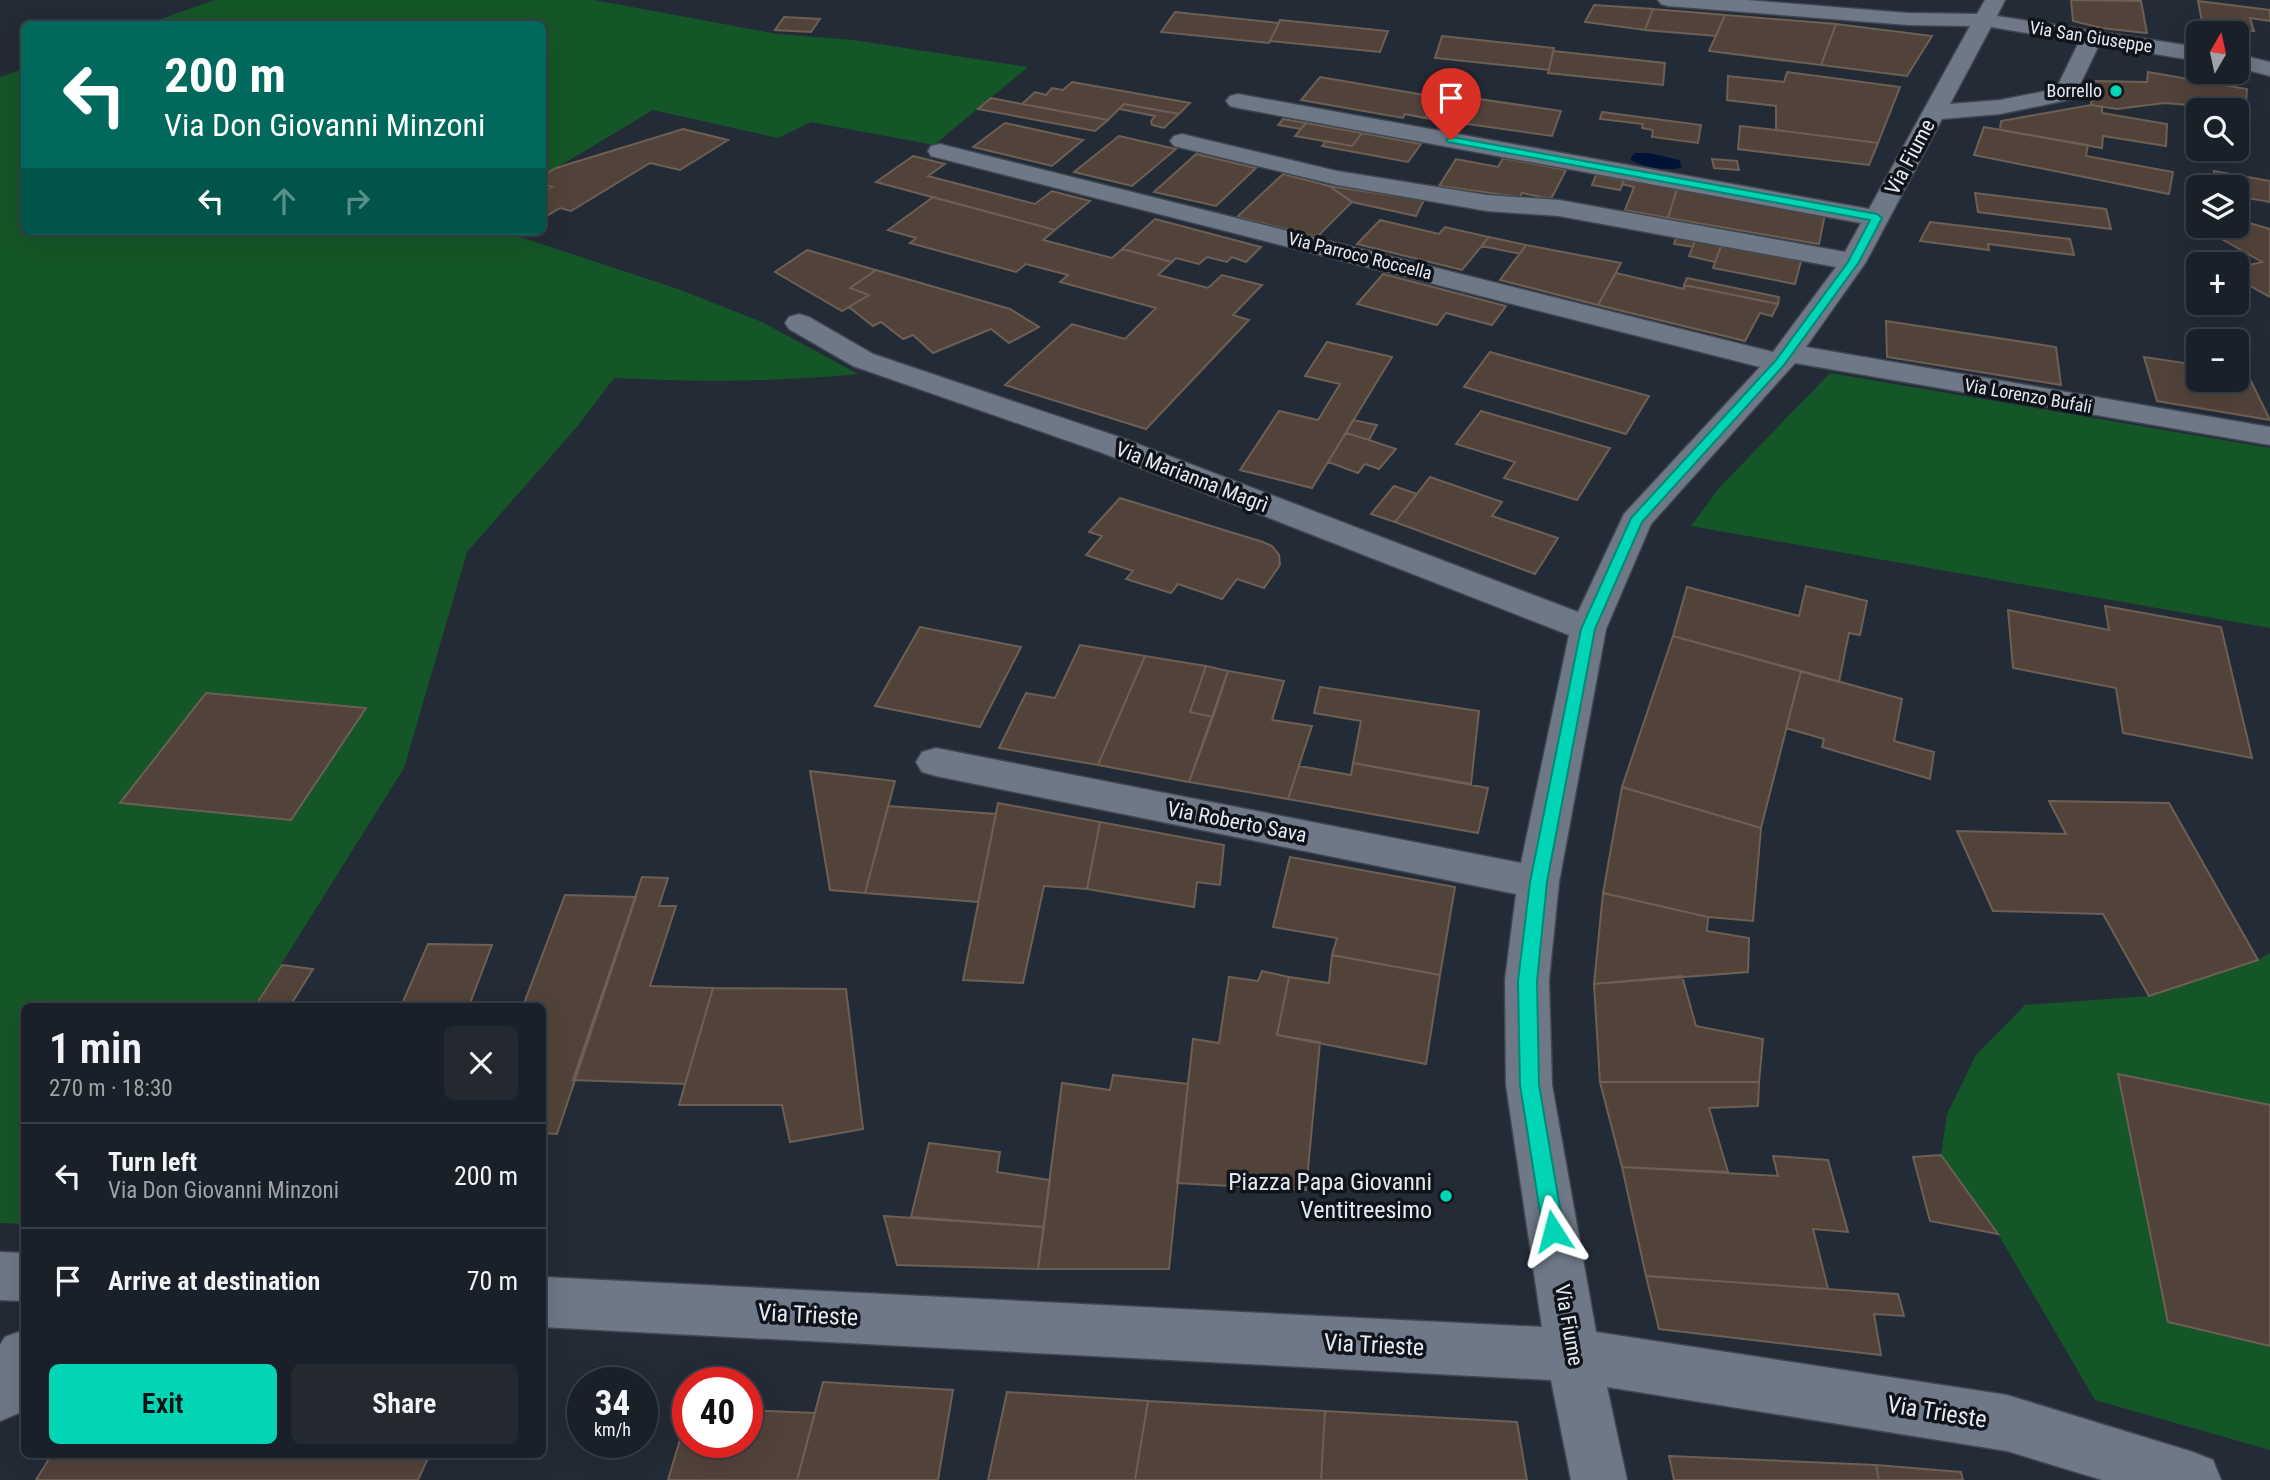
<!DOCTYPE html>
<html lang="en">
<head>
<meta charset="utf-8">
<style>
  :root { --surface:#1a2029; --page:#232831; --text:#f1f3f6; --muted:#9fa3a8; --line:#383e46; --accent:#02d5b6 }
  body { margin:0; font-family:"Roboto Condensed",sans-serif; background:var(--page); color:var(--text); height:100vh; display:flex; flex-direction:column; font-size:26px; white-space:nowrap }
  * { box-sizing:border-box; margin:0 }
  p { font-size:23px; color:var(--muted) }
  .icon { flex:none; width:38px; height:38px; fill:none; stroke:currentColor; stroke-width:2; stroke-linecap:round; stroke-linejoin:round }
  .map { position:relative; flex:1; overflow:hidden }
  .panel { position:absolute; left:21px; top:1003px; width:525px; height:455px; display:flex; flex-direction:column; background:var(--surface); border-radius:10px; box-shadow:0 7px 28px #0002,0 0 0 2px var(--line) }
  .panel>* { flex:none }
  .hud { position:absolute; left:21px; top:21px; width:525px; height:214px; border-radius:10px; box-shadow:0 7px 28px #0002,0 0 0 2px var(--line); background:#00695c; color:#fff; overflow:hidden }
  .needle { width:46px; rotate:9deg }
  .controls { position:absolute; left:2186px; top:21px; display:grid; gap:14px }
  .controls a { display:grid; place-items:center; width:63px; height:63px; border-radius:10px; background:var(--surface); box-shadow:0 7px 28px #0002,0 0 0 2px var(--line); font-size:35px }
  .speed { position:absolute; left:567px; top:1367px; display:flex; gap:14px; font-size:35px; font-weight:700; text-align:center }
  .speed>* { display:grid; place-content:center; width:91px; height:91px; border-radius:50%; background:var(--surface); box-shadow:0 7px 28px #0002,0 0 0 2px var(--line); line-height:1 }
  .speed small { font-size:18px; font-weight:400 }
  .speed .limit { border:10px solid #d22; background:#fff; color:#111 }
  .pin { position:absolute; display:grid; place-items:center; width:60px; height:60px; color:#fff; margin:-72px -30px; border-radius:50% 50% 50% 0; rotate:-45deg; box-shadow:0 0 7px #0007 }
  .pin .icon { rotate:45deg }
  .me { position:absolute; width:77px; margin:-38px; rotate:351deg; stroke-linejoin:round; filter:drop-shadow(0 0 5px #0008) }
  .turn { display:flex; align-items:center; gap:24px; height:147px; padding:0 28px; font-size:32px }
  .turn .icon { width:91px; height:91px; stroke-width:2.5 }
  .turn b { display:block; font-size:49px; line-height:60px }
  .lanes { display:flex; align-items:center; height:66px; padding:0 28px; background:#0003; justify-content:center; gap:35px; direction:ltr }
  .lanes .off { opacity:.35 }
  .round { display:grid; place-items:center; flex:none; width:74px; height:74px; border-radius:10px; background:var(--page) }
  .summary { display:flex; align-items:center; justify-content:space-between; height:119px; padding:0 28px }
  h1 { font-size:42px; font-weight:600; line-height:52px }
  .primary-button { display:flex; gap:14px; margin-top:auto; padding:14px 28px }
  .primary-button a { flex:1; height:80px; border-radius:10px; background:var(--accent); color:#111; font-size:28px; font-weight:600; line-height:80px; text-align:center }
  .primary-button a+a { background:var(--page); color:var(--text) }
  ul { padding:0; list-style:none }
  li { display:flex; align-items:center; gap:21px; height:105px; padding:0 28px; border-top:2px solid var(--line) }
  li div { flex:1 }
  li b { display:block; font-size:26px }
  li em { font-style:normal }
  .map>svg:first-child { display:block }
  .green { fill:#155628 }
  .water { fill:#001336 }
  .building { fill:#52433a; stroke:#6e5f55; stroke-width:2 }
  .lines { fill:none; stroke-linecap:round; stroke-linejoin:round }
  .minor-casing { stroke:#404751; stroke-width:3 }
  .minor { fill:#6e7886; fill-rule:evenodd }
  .route { fill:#02d5b6; stroke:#018a76; stroke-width:2 }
  .poi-dot { fill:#02d5b6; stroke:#101319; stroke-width:2.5 }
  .labels { text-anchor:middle; stroke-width:7; stroke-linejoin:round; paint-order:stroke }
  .far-street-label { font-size:18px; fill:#e4eaf2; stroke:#101319 }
  .far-poi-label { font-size:18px; fill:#e4eaf2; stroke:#101319; text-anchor:end }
  .street-label { font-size:21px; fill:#e4eaf2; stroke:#101319 }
  .near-poi-label { font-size:24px; fill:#e4eaf2; stroke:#101319; text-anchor:end }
  .near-street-label { font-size:24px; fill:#e4eaf2; stroke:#101319 }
</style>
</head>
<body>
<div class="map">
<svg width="2270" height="1480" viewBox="0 0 2270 1480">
  <rect width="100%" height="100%" fill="#232b37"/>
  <path class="green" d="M214 0H594L777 34 853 40 1028 67 934 145 811 122 778 138 653 110 543 176 542 24H147Z
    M24 69V231H502L678 289 762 322 858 374C776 382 696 382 614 378L576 428 467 552 404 768 255 1006H24V1224L0 1223V77Z
    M1830 373 2270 448V628L1691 526 1719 488Z
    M2270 953V1450L2095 1400 1998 1234 1941 1155 1947 1114 1976 1055 2025 1005 2149 996 2258 960Z"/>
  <path class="water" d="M1635 153H1649L1679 160 1682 167C1670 172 1640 167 1630 159Z"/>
  <path class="building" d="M2071 0 2141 1 2147 33 2101 28 2073 21Z
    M2198 1 2270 10V21L2250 18 2254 31 2237 29 2239 36 2236 33 2204 32Z
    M1594 5 1653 9 1645 30 1585 22Z
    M1653 9 1725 15 1716 36 1645 30Z
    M1175 12 1279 23 1269 43 1161 32Z
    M1725 15 1836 24 1821 65 1709 51Z
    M784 17 820 19 811 32 775 30Z
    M1280 20 1388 31 1380 52 1270 41Z
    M1836 24 1932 36 1907 76 1821 65Z
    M1442 36 1554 48 1549 70 1435 58Z
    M1553 51 1665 63 1663 85 1548 73Z
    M1787 72 1900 87 1878 143 1776 130V106L1727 100 1728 76 1784 82Z
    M2148 72 2247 89 2245 115 2236 113V110L2189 105 2164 103 2117 109 2091 105 2094 81 2147 82Z
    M1320 77 1436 97 1425 118 1405 114 1403 118 1301 100Z
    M1072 82 1190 103 1179 114 1124 104 1108 120 1022 104 1035 92 1046 95 1052 88 1063 90Z
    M1438 93 1561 111 1552 136 1425 118Z
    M991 98 1022 104 1108 120 1095 131 978 109Z
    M1124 104 1179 114 1164 128 1152 125 1151 121 1155 116 1119 109Z
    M2091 105 2102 107V113L2167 124 2166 146 2103 136 2102 148 2000 130 2001 121Z
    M1602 112 1701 125 1698 143 1652 137 1653 130 1642 128 1643 124 1600 119Z
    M1283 119 1306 123 1301 129 1278 125Z
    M1005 123 1083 140 1052 166 973 147Z
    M1306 123 1362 133 1352 146 1295 136Z
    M1740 126 1776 130 1878 143 1869 165 1738 149Z
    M1984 127 2088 145 2086 156 2173 172 2169 194 1974 155Z
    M683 129 728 140 680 170 650 163 571 211 560 208 542 219V191L552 187 542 184V176L556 168Z
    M1362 133 1421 144 1408 162 1322 146 1326 141 1352 146Z
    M1119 136 1176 149 1132 186 1074 172Z
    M1196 154 1256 168 1216 206 1154 192Z
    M913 156 945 164 928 176 1035 204 1052 191 1090 201 1055 230 876 182Z
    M1503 158 1566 170 1551 199 1522 193 1520 197 1439 186 1456 159 1498 167Z
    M1712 159 1737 161 1739 170 1714 168Z
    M2214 171 2270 181V202L2236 196V187H2214Z
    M1283 174 1329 186 1352 202 1317 237 1237 217Z
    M1596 175 1624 180 1620 190 1592 185Z
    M1624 180 1677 189 1668 218 1625 210 1634 187 1622 184Z
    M1329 186 1424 200 1416 216 1352 202Z
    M1677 189 1825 214 1819 244 1668 218Z
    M1975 193 2106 209 2111 229 1978 212Z
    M933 197 1055 230 1043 240 1112 258 1122 249 1172 262 1158 275 1208 288 1222 275 1262 285 1233 315 1249 320 1146 429 1005 385 1072 324 1125 339 1156 308 1060 282 1068 275 1026 264 1016 272 910 243 916 238 888 230Z
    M1155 219 1261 247 1246 262 1232 257 1227 262 1207 257 1199 264 1176 258 1172 262 1122 249Z
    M2236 219 2270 229V297L2236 278V268L2262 262 2220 238 2214 226H2236Z
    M1380 220 1439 234 1445 227 1489 237 1462 270 1357 244Z
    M1930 222 2070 239 2074 255 1988 244 1989 250 1920 241Z
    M1489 237 1526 245 1520 254 1482 246Z
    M1676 238 1695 241 1693 247 1674 244Z
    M1695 241 1721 246 1715 262 1689 256Z
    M1526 245 1621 263 1598 305 1500 280Z
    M1721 246 1801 261 1795 284 1713 268Z
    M807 250 876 270 850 288 869 295 842 311 775 272Z
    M876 270 1010 309 1039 327 1009 343 991 329 933 353 913 335 903 339 881 322 873 326 849 307 869 295 850 288Z
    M1616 273 1684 289V285L1778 304 1772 316 1760 313 1745 341 1598 305Z
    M1383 274 1506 306 1492 325 1446 313 1437 325 1357 304Z
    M1687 278 1779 297 1778 304 1684 285Z
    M1886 321 2056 347 2061 385 1887 357Z
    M1327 342 1392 357 1312 488 1240 470 1279 411 1318 420 1340 384 1305 376Z
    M1490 352 1649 396 1626 434 1464 387Z
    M2144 357 2198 365V380H2236V371L2247 373 2270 420 2157 401Z
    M1481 411 1610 448 1577 500 1504 478 1515 462 1456 444Z
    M1353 420 1377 425 1369 440 1346 433Z
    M1346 433 1369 440 1396 449 1379 469 1365 464 1358 473 1328 462Z
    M1430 477 1502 502 1492 516 1558 538 1535 574 1395 522Z
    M1394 486 1417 494 1395 522 1371 514Z
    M1120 498 1263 542 1272 546 1279 555 1280 565 1264 588 1237 579 1222 599 1178 584 1171 593 1126 579 1133 571 1086 555 1102 536 1089 532Z
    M1806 586 1867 601 1860 635 1849 633 1839 682 1673 636 1687 587 1799 616Z
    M2105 606 2221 627 2252 758 2123 733 2116 688 2013 668 2008 610 2109 630Z
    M920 627 1021 647 980 727 875 706Z
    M1673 636 1801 671 1761 828 1622 787Z
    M1080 645 1145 656 1098 765 999 748 1026 693 1055 698Z
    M1145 656 1206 666 1190 712 1213 717 1189 782 1098 765Z
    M1206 666 1228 671 1213 717 1190 712Z
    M1228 671 1284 681 1272 720 1312 726 1288 799 1189 782Z
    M1801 671 1902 699 1894 741 1934 752 1930 779 1822 747 1824 739 1786 728Z
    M1320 687 1479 711 1471 784 1353 763 1361 721 1314 713Z
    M206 693 366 708 291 820 120 803Z
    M1353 763 1488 788 1478 833 1288 799 1299 766 1351 775Z
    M810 771 895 781 865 893 830 890Z
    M1622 787 1761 828 1753 921 1708 917 1603 893Z
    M2049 801 2169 803 2258 960 2149 996 2103 914 1993 911 1957 831 2066 834Z
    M998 803 1100 822 1087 889 1044 886 1023 983 963 980Z
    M888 806 996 814 978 902 865 893Z
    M1100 822 1224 845 1220 885 1197 882 1194 907 1087 889Z
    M1290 857 1455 887 1440 975 1332 955 1337 938 1273 927Z
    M642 877 668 878 659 906H676L650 986 713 988 685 1084 573 1080Z
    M1603 893 1708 917 1707 931 1749 938 1748 972 1594 984Z
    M565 895 636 897 557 1134 542 1133V1006H523Z
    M428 944 492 945 469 1006H401Z
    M1332 955 1440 975 1426 1064 1277 1035 1289 977 1329 983Z
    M282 965 313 969 290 1006H255Z
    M1262 971 1289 977 1277 1035 1320 1042 1306 1190 1177 1183 1193 1039 1219 1043 1229 977 1258 981Z
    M1682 976 1696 1026 1763 1039 1759 1082H1600L1594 984Z
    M713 988 846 989 863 1129 790 1142 782 1105H679Z
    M2118 1074 2270 1105V1346L2168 1322Z
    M1113 1075 1188 1084 1169 1269H1038L1062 1083 1110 1090Z
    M1600 1082H1759L1758 1106 1709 1108 1728 1172 1622 1167Z
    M929 1143 1000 1152 997 1172 1050 1180 1044 1227 911 1217Z
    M1941 1155 1998 1234 1930 1221 1913 1157Z
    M1773 1156 1828 1160 1848 1232 1813 1229 1828 1289 1646 1276 1622 1167 1778 1176Z
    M884 1216 1044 1227 1038 1269 897 1265Z
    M1646 1276 1898 1294 1904 1316 1874 1314 1881 1355 1659 1329Z
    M823 1382 953 1390 938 1480H797Z
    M1007 1392 1148 1401 1135 1480H988Z
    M1148 1401 1325 1411 1321 1480H1135Z
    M747 1410 815 1413 797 1480H668L688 1413V1442H747Z
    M1325 1411 1517 1422 1527 1480H1321Z
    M52 1454H430L418 1480H36Z
    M1669 1456 1876 1465 1879 1480H1674Z
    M1876 1465 1961 1472 1963 1480H1879Z"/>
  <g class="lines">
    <defs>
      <path id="minor" d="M1658 0H1747L1908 13 1977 14 1985 0H2005L1997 16 2198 47V61L2099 45 2073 99 2000 114 1942 119 1866 262 1806 347 2270 427V445L1795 363 1651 524 1606 629 1559 882 1549 980 1552 1085 1596 1332 2007 1395 2193 1452 2213 1460 2221 1480H2102L2007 1451 1607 1387 1627 1480H1571L1551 1380 542 1327V1277L1542 1327 1506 1085 1505 980 1516 894 936 776 922 772 916 762 922 752 936 748 1521 863 1569 635 1100 452 853 366 789 329 785 323 789 317 799 314 809 317 873 354 1122 438 1578 612 1624 514 1760 367 931 156 928 151 931 146 940 144 1773 352 1836 267 1559 216 1487 211 1337 185 1174 146 1170 141 1174 136 1182 134 1337 171 1487 195 1559 200 1845 252 1861 223 1238 108 1230 106 1226 101 1230 96 1238 94 1869 209 1970 26 1908 25 1668 6 1661 4ZM1991 27 2079 42 2056 89 2000 100 1950 104Z
        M2236 54 2270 62V76L2236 67Z
        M0 1252 24 1253V1301L0 1300Z
        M24 1330V1405L19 1413 0 1421V1345L5 1337Z"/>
    </defs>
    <use href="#minor" class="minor-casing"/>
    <use href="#minor" class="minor"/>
  </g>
  <path class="route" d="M1451 137 1877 214 1882 218 1859 262 1784 365 1642 522 1595 629 1547 882 1537 981 1539 1085 1564 1231 1560 1237 1553 1240 1546 1237 1543 1231 1520 1085 1518 981 1530 882 1581 629 1631 518 1776 360 1848 262 1870 220 1448 142 1446 140Z"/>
  <g class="poi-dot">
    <circle cx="2116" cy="91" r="7"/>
    <circle cx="1446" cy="1196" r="7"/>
  </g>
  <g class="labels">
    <g class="far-street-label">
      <text transform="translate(2091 37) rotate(9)" y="6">Via San Giuseppe</text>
      <text transform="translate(1360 256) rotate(14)" y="6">Via Parroco Roccella</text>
      <text transform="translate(2028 396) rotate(10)" y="6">Via Lorenzo Bufali</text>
    </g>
    <g class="far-poi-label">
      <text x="2102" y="97">Borrello</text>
    </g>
    <g class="street-label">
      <text transform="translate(1910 157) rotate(-62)" y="7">Via Fiume</text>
      <text transform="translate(1192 477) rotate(21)" y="7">Via Marianna Magrì</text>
      <text transform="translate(1237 822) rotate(11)" y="7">Via Roberto Sava</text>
      <text transform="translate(1569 1325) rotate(80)" y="7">Via Fiume</text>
    </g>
    <g class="near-poi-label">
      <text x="1432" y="1190">Piazza Papa Giovanni<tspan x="1432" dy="28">Ventitreesimo</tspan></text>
    </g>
    <g class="near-street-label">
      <text transform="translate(808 1315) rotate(3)" y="8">Via Trieste</text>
      <text transform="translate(1374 1345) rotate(3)" y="8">Via Trieste</text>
      <text transform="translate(1937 1412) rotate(9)" y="8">Via Trieste</text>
    </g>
  </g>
</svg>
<div class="controls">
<a><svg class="needle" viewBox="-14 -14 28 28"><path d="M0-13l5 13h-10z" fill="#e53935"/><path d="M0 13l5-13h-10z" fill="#9fa3a8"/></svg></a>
<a><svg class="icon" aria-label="search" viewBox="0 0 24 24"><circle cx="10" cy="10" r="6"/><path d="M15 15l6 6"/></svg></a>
<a><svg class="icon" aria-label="layers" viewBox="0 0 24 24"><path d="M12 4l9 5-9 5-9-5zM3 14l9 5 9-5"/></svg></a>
<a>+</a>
<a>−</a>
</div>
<div class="speed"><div>34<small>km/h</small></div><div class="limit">40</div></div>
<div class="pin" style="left:1451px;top:140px;background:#d93025"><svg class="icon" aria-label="arrive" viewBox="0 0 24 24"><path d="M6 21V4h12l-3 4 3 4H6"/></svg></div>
<svg class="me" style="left:1553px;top:1231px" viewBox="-20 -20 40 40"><path d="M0-17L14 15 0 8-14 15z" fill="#02d5b6" stroke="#fff" stroke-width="4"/></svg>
<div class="hud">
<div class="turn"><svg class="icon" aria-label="left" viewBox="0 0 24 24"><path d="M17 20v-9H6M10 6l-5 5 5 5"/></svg><div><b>200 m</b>Via Don Giovanni Minzoni</div></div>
<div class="lanes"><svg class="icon" aria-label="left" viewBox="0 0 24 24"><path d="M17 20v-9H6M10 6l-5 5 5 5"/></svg><svg class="icon off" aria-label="ahead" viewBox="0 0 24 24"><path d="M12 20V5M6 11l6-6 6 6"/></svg><svg class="icon off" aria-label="right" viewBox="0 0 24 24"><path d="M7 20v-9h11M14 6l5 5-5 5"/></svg></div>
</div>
<section class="panel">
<div class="summary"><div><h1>1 min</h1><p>270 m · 18:30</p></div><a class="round"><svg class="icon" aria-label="close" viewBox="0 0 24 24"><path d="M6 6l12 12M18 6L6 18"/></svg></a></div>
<ul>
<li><svg class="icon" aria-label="left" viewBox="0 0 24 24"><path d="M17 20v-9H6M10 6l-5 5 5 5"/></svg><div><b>Turn left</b><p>Via Don Giovanni Minzoni</p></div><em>200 m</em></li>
<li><svg class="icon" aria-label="arrive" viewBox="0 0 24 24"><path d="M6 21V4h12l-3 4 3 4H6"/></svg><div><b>Arrive at destination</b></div><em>70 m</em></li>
</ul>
<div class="primary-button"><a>Exit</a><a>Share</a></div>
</section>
</div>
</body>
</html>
